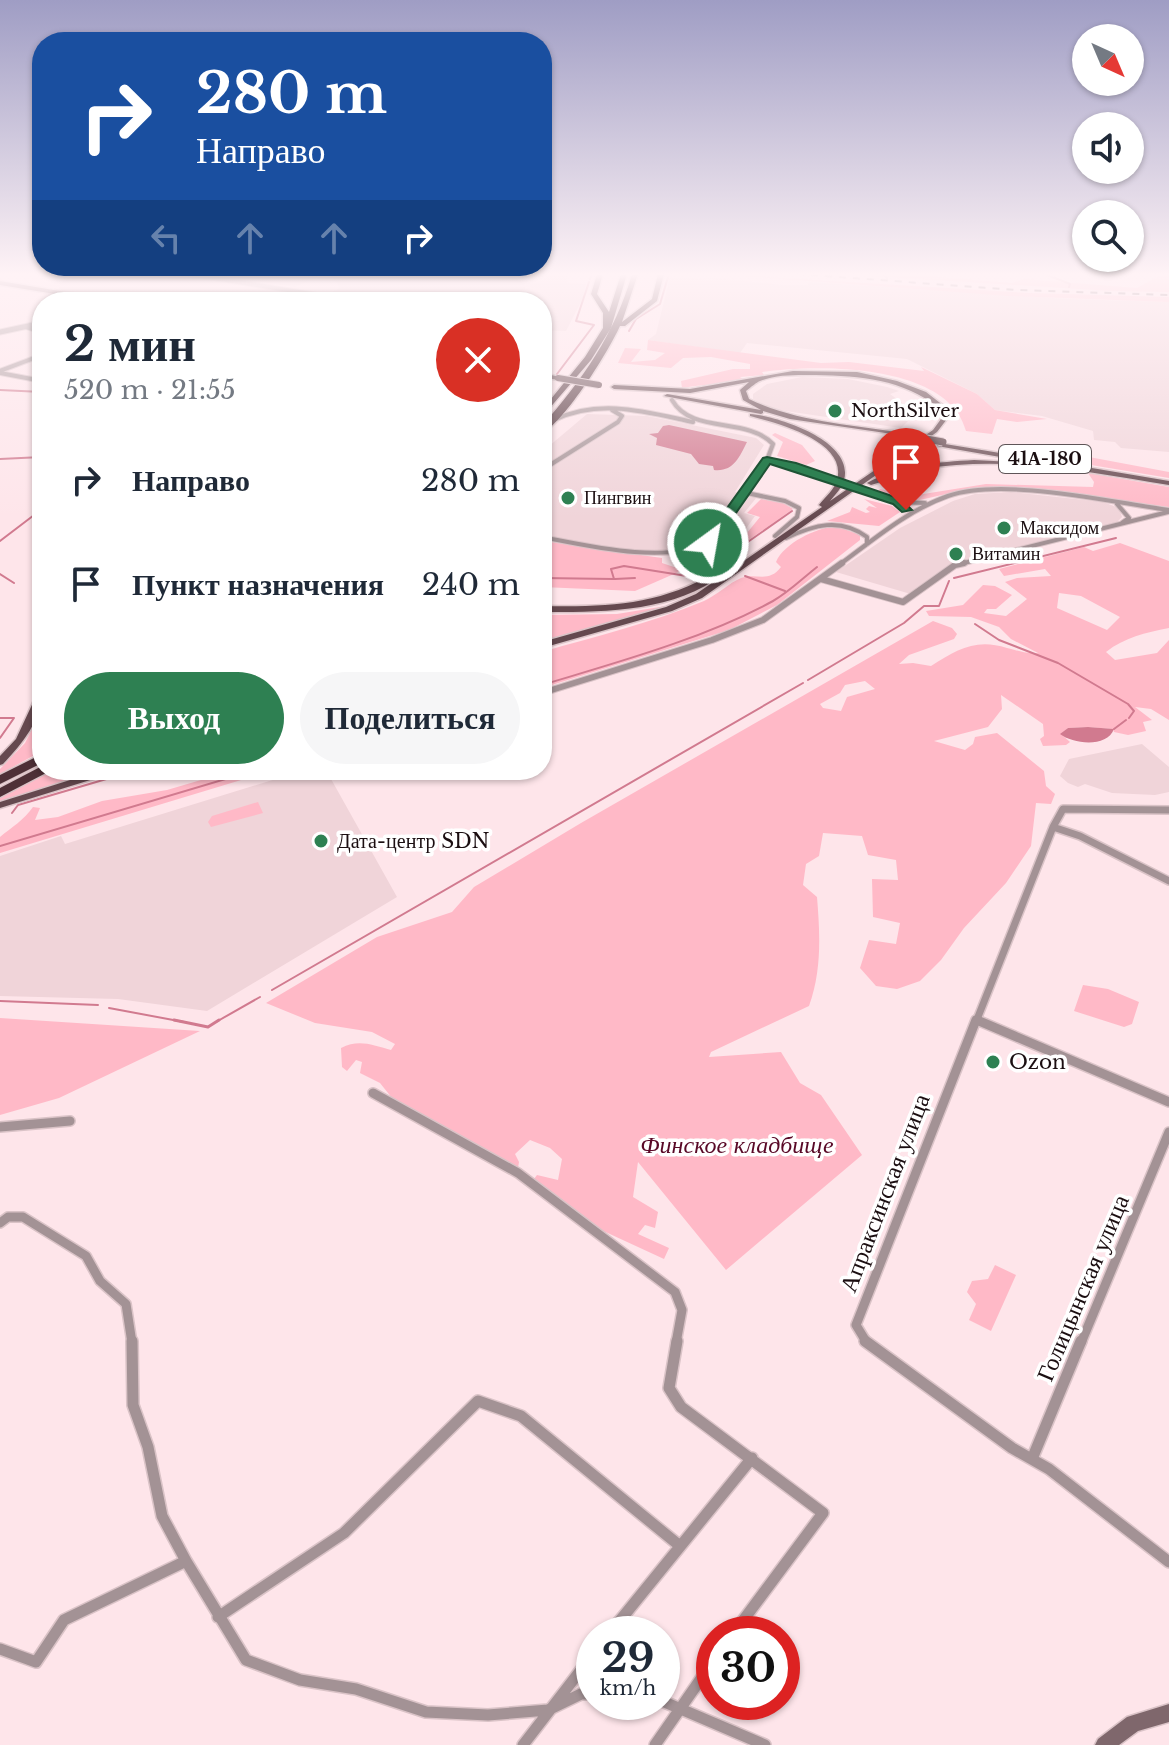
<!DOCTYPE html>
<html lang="ru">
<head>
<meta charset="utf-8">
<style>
  :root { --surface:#fff; --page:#f6f6f7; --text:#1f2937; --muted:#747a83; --accent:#2e8052 }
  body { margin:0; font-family:"Libre Baskerville",serif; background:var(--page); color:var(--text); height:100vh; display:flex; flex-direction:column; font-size:30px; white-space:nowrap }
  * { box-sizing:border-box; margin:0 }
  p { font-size:26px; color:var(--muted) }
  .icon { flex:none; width:44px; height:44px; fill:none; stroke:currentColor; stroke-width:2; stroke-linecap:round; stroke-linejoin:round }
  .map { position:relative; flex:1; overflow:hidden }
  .drawer { position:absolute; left:32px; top:292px; width:520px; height:488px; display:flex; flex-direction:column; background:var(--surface); border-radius:32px; box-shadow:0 2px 6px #0004 }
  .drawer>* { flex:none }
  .guide { position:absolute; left:32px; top:32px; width:520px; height:244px; border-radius:32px; box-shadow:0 2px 6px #0004; background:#1a4fa0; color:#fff; overflow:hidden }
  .needle { width:52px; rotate:136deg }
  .tools { position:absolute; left:1072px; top:24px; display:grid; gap:16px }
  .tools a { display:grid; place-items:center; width:72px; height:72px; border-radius:50%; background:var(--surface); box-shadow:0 2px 6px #0004; font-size:40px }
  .speed { position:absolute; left:576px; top:1616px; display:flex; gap:16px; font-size:40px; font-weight:700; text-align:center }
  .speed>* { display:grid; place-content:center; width:104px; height:104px; border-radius:50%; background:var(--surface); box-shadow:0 2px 6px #0004; line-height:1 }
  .speed small { font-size:20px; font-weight:400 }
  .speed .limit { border:12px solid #d22; background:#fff; color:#111 }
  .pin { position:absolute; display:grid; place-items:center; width:68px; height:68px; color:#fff; margin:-82px -34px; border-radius:50% 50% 50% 0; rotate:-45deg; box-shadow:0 0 8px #0007 }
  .pin .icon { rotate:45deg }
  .me { position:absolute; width:88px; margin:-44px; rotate:32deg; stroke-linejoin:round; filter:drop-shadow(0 0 6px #0008) }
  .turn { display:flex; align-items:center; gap:28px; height:168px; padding:0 32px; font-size:36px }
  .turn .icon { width:104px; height:104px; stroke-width:2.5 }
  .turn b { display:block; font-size:56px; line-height:68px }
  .lanes { display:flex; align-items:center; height:76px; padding:0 32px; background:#0003; justify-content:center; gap:40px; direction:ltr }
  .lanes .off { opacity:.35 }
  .round { display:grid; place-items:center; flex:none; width:84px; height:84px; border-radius:42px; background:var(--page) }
  .head { display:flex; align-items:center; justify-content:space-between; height:136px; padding:0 32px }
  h1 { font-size:48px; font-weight:800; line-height:60px }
  .action { display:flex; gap:16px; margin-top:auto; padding:16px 32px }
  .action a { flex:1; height:92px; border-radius:48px; background:var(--accent); color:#fff; font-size:32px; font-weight:800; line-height:92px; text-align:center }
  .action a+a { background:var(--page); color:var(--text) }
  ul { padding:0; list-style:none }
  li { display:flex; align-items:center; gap:24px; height:104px; padding:0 32px }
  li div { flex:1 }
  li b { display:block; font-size:30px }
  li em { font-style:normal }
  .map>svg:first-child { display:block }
  .built { fill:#f0d4d9 }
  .green { fill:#ffb9c7; fill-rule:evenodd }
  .water { fill:#d17a8f }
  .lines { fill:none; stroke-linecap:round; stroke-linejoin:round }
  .stream-far1 { stroke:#d17a8f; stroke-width:2 }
  .stream { stroke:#d17a8f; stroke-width:3 }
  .minor-far4-casing { stroke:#dac3c7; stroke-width:6 }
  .minor-far3-casing { stroke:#dac3c7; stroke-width:8 }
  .minor-far2-casing { stroke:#dac3c7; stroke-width:10 }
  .minor-far1-casing { stroke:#dac3c7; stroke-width:12 }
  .minor-casing { stroke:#dac3c7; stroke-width:14 }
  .tertiary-casing { stroke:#dac3c7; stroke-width:7 }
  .secondary-casing { stroke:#dac3c7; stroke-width:3 }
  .primary-casing { stroke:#dac3c7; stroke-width:3 }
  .motorway-casing { stroke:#dac3c7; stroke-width:3 }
  .minor-far4 { stroke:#a39295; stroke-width:4 }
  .minor-far3 { stroke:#a39295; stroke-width:6 }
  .minor-far2 { stroke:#a39295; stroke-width:7 }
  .minor-far1 { stroke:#a39295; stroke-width:9 }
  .minor { stroke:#a39295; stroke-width:11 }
  .tertiary { stroke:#a39295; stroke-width:5 }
  .secondary { fill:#7f676c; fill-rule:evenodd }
  .primary { fill:#65494f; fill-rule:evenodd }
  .motorway { fill:#4e3037; fill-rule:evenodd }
  .rail { stroke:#4c3c40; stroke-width:2; stroke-dasharray:7 7; stroke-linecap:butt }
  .minor-bridge-casing { stroke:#dac3c7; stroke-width:6; stroke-linecap:butt }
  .primary-bridge-far1-casing { stroke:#dac3c7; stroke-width:8; stroke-linecap:butt }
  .primary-bridge-casing { stroke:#dac3c7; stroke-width:9; stroke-linecap:butt }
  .minor-bridge { stroke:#a39295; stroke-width:4 }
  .primary-bridge-far1 { stroke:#65494f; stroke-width:6 }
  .primary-bridge { stroke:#65494f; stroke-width:7 }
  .route { fill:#2e8052; stroke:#1e5335; stroke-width:2 }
  .poi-dot { fill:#2e8052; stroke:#fff; stroke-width:3 }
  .labels { text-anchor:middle; stroke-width:7; stroke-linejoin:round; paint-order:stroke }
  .far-poi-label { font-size:18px; fill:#1b0e11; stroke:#fff; text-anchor:start }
  .shield { fill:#fff; stroke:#5f5658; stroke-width:2 }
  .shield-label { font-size:18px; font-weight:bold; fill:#1b0e11 }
  .poi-label { font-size:20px; fill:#1b0e11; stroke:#fff; text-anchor:start }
  .near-park-label { font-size:24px; font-style:italic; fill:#590927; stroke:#fff }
  .near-street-label { font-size:24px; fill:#1b0e11; stroke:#fff }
</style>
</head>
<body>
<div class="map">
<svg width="1169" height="1745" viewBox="0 0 1169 1745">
  <rect width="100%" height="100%" fill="#fee5ea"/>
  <path class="built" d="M204 274H323L295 287Z
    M330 274H568L567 283 586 284 583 298 566 331 542 330V302H398L383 297 347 299 326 295 340 288Z
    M670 277 726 281 703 278H714L783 285H808L809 282 1069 299 1169 302V452L1121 448 1115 442 1094 440 1093 431 1042 416 995 410 977 394 907 359 747 343 740 353 648 340 656 334Z
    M802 377 848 379 887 387 899 391 890 394 916 413 901 428 772 409 753 399V394L767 384Z
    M587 414 647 416 756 438 764 445 735 492 757 497 744 513 755 516 737 541 720 539 714 548 700 554 685 556 584 549 542 541V467L550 459 542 452Z
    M1011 492 1103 502 1119 508 1122 517 1117 522 950 565 914 595 836 572 900 528 953 501 975 494Z
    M1142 744 1169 767V792L1155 795 1112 793 1085 784 1078 787 1068 783 1060 776 1069 759Z
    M305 770H326L397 897 207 1011 118 999 0 996V856L61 836 65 844Z"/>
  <path class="green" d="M717 274 1029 293 1169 297V302L1008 296Z
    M840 274H902L1012 283 1024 279 1137 288 1162 274H1169V292L1111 291Z
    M648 340 821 363 849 362 924 371 921 367 977 394 995 410 1047 419 1017 422 997 419 992 434 966 431C948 363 817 364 762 372L764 375 740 377 743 379C722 385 703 384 682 388L681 381 733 369H750V364L711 357 683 358 671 368 618 363 625 348 641 349 631 362 655 360 665 353 647 350Z
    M775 433 802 445 815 461 806 465 777 456 783 442 772 435Z
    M1035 451H1057L1169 472V478L1031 455Z
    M1088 473 1169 487V507L1038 489H969L915 501 877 492 880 489 911 496 986 484 1093 487 1094 482Z
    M761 499 783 503 793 509 743 544H738L760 517 747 513Z
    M864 499 892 506 900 512 879 526 827 521 850 512 852 507 866 513 870 512 866 509 869 506 877 508Z
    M836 526 860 535V540L777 605 729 630 542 688V652C596 636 652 623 704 601 717 595 729 583 741 578 756 572 768 584 781 567L776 562C784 543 816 528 836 526Z
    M542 541 662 558V563L683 570 635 591 542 587Z
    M1120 543 1169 561V628C1145 633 1125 637 1106 652L1115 660 1157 653 1169 640V720L1151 709 1135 707 1152 720 1143 722 1146 731 1128 735 1114 732 1113 729 1088 727 1068 728 1061 734 1070 742 1066 745 1043 746 1040 739 1044 736 1043 724 1001 695 1002 709 988 727 934 741 965 750 973 744 975 737 997 733 1044 771 1046 786 1055 794 1051 804 1036 803 1031 846 1006 883 964 928 941 960 920 981 897 989 876 986 860 968 869 940 896 944 900 923 873 917 872 879 898 880 896 860 868 855 862 836 823 833 819 856 806 864 803 885 817 897C820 934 822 970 809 1006L711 1052 709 1057 781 1052 800 1083 821 1095 862 1155 726 1270 638 1162 633 1197 658 1212 655 1228 645 1225 638 1234 669 1248 664 1259 599 1229 534 1179 537 1175 558 1180 562 1159 550 1148 530 1140 515 1154 519 1162 518 1168 392 1098 380 1083 360 1073 362 1062 356 1060 347 1071 342 1067 341 1048C359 1039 372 1045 391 1050L395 1044 372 1032 315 1023 266 1003 377 937 452 912 474 887 581 823 933 621 952 628 957 634 954 639 909 655 899 664 913 663 931 666C957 650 975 638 1007 648 1020 651 1024 654 1038 653L1011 639 999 627 971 617 929 616 926 611 963 605 983 585 995 586 1012 595 996 609H987L984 613 1006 616 1027 599 1005 582 1017 578 1051 576 1045 569 1004 576 999 569 1084 547 1093 551ZM1059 593 1081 596 1120 617 1107 630 1057 608ZM865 681 875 689 847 697 841 711 823 708 820 704 840 693 845 685Z
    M678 604 667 608 542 643V615L617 614Z
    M42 709V751L0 774V769L25 743Z
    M53 770H101L0 803V798Z
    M235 770H274L0 853V837C12 827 24 820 33 807L40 808 35 820 58 817 102 801 167 790Z
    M258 802 263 813 211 827 208 822 212 816Z
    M1083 985 1108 989 1139 1002 1132 1024 1124 1027 1074 1011Z
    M0 1018 200 1031 59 1098 0 1115Z
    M995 1265 1016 1275 991 1331 969 1320 976 1304 967 1292 972 1281 988 1279Z"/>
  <path class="water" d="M669 425 747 442C739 458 733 472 714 470L713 466 699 464 691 454 656 445 657 438 649 434 658 433 663 426Z
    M1088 727 1114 729C1107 748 1073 744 1060 734L1068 728Z"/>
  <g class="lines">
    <path class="stream-far1" d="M883 274 887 278
      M1045 274 1070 284 1069 287
      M590 279 592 274
      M629 331 636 319 660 304 668 277
      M557 374 594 325 576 321 589 282
      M0 390 42 392
      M0 459 42 457
      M0 541 42 509
      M742 546 792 511
      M0 574 14 583
      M745 576 785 591
      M542 578 614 579 611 569 624 566 693 577 715 564
      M954 578 1116 538
      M615 579 635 578
      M975 624 999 640 1058 663 1128 704 1134 711 1129 718
      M808 680 904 623 924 606H939L949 581
      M542 685C618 662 703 639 773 601 789 592 803 578 817 567
      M0 718H14L0 738
      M1114 729 1126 720
      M12 813 18 805 137 770
      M0 846 256 770
      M272 990 803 683
      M0 1001 98 1005
      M109 1008 184 1022
      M216 1022 260 997"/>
    <path class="stream" d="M174 1020 208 1027 219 1020"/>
    <defs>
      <path id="minor-far4" d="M190 274 360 302
        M26 327 42 332
        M0 371 42 355
        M0 373 42 381
        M554 420C600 398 646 412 693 422
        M767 460 825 478
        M542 470 618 422 622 416 612 410
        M742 492 785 501 799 508 797 517 775 536
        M868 493 897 502 925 503
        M1117 504 1129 518 1122 523
        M542 537C589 546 664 564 708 543L767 460 773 444C746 416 692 435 672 400
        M786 538C814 525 840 517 867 537V544
        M839 565C873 540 908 510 948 496 1003 477 1110 502 1169 510
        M956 565 1168 512"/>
      <path id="minor-far3" d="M821 579 903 602 955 565 964 563
        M542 693 712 640 763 620 842 563"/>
      <path id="minor-far2" d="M1053 827 1080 836 1169 881
        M976 1020 982 1022
        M976 1022 1053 827 1063 809 1169 810"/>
      <path id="minor-far1" d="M977 1020 1169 1102
        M373 1093 518 1173 675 1292 682 1310 676 1343
        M0 1127 70 1121
        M0 1223 8 1217H23L86 1256 100 1281 126 1304 132 1343
        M867 1343 856 1325 976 1020
        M1081 1343 1169 1132"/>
      <path id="minor" d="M132 1341 133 1405 148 1447 162 1516 186 1561
        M677 1341 669 1388 681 1407 823 1513 733 1634
        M865 1341 1012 1448 1049 1469 1169 1562
        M1032 1459 1081 1341
        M218 1617 344 1533 478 1401 521 1416 680 1546
        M609 1634 752 1458
        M0 1649 36 1662 64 1620 186 1561 246 1660 300 1680 356 1689 426 1712 488 1715 548 1710 581 1694H594
        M662 1701 765 1745
        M523 1745 594 1653
        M655 1745 714 1660"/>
      <path id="tertiary" d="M0 332 42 323"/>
      <path id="secondary" d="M1169 1704V1722L1138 1731 1119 1745H1095L1098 1739 1127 1717Z"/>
      <path id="primary" d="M0 281 113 300 116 302H104L0 285Z
        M793 371 857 372 897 381 926 392 944 406 947 419 937 432 702 598 672 611 542 648V642L666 607 696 594 822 507 819 505C825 497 835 489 837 480 848 441 777 423 750 416V414C778 416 855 441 844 480 842 488 835 495 830 501L933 430 941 419 939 408C902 379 861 376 816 375 798 375 777 374 760 381 757 382 751 387 746 391L749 399C796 422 853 425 904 433L906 434V436L790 419 763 411V413L761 414 664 396 667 394 761 410 743 400 740 390 749 382 690 393 614 389 611 387 614 385 690 389Z
        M542 373 560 377 561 378 558 380 542 377Z
        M939 443 1006 454 1009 456 1006 458 937 446V444Z
        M974 460 1074 465 1169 481V485C1089 472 1005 455 924 469 906 473 889 480 871 485L867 483C899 465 939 462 974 460Z
        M716 572 723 574C674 613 601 612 542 612V606C607 607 658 606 716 572Z
        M42 691C42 720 22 744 3 764L0 765V756L16 739 37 694Z
        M102 770H117L116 772 0 808V802Z"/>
      <path id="motorway" d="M597 274H603L597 294 609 312 621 274H627L611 328 591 360 542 417V410L585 357 603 328V313L591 294Z
        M632 274H638L622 322 652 299 658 274H664L657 301 625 326H620C607 354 567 418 542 434V426C582 380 615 334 632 274Z
        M42 754V763L0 784V775Z
        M42 766V770H48L46 773 0 797V788Z"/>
    </defs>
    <use href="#minor-far4" class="minor-far4-casing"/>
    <use href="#minor-far3" class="minor-far3-casing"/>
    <use href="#minor-far2" class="minor-far2-casing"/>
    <use href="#minor-far1" class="minor-far1-casing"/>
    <use href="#minor" class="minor-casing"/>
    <use href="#tertiary" class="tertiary-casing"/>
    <use href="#secondary" class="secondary-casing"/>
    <use href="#primary" class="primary-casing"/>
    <use href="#motorway" class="motorway-casing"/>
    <use href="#minor-far4" class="minor-far4"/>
    <use href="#minor-far3" class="minor-far3"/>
    <use href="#minor-far2" class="minor-far2"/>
    <use href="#minor-far1" class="minor-far1"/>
    <use href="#minor" class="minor"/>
    <use href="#tertiary" class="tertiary"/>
    <use href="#secondary" class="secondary"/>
    <use href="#primary" class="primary"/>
    <use href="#motorway" class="motorway"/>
    <path class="rail" d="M797 274 1017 290 1169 295"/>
    <defs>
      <path id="minor-bridge" d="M825 478 868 493"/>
      <path id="primary-bridge-far1" d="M558 378 599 385"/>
      <path id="primary-bridge" d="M904 435 943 442"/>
    </defs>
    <use href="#minor-bridge" class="minor-bridge-casing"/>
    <use href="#primary-bridge-far1" class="primary-bridge-far1-casing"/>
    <use href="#primary-bridge" class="primary-bridge-casing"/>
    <use href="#minor-bridge" class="minor-bridge"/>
    <use href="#primary-bridge-far1" class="primary-bridge-far1"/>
    <use href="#primary-bridge" class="primary-bridge"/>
  </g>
  <linearGradient id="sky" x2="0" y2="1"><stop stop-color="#9f9dc4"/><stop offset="0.53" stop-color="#fff3f6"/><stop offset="1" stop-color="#fff3f6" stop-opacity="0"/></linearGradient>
  <rect width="1169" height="518" fill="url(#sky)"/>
  <path class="route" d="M767 457 796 463 901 499 912 510 902 512 893 504 770 464 713 546H704V540L763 458Z"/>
  <g class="poi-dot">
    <circle cx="835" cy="411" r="8"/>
    <circle cx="568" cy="498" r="8"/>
    <circle cx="1004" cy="528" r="8"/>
    <circle cx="956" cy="554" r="8"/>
    <circle cx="321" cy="841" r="8"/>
    <circle cx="993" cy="1062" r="8"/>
  </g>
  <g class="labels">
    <g class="far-poi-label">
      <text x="851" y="417">NorthSilver</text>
      <text x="584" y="504">Пингвин</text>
      <text x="1020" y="534">Максидом</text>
      <text x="972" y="560">Витамин</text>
    </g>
    <rect class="shield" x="999" y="445" width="92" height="28" rx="6"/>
    <g class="shield-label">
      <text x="1045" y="465">41А-180</text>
    </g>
    <g class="poi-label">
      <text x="337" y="848">Дата-центр SDN</text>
      <text x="1009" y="1069">Ozon</text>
    </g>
    <g class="near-park-label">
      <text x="737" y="1153">Финское кладбище</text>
    </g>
    <g class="near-street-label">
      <text transform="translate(885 1193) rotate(-69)" y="8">Апраксинская улица</text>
      <text transform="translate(1083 1288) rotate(-67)" y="8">Голицынская улица</text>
    </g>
  </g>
</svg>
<div class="tools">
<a><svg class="needle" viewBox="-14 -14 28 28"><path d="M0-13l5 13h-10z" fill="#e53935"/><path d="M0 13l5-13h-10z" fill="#747a83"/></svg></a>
<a><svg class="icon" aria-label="sound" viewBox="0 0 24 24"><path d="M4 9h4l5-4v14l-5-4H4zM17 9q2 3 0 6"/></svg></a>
<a><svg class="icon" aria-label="search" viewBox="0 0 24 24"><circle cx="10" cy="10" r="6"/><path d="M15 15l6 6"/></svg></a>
</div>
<div class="speed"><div>29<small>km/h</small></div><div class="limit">30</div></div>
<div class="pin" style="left:906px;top:510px;background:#d93025"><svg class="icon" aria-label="arrive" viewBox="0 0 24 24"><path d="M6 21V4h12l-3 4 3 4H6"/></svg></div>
<svg class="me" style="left:708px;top:543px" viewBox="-20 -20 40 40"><circle r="17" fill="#2e8052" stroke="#fff" stroke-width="3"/><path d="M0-11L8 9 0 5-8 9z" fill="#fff"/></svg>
<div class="guide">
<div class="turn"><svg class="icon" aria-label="right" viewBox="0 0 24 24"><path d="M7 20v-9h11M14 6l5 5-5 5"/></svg><div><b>280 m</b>Направо</div></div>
<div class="lanes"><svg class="icon off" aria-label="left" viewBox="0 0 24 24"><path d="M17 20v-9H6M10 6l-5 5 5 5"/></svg><svg class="icon off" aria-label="ahead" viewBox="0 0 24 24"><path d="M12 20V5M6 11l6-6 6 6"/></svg><svg class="icon off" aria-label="ahead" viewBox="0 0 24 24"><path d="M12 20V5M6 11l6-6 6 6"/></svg><svg class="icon" aria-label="right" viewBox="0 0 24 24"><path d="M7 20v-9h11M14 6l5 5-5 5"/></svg></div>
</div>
<section class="drawer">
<div class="head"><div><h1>2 мин</h1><p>520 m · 21:55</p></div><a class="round" style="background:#d93025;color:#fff"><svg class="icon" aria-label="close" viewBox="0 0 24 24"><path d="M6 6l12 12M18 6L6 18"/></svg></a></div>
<ul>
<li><svg class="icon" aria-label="right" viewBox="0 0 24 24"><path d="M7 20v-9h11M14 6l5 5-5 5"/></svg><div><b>Направо</b></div><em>280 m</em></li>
<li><svg class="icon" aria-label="arrive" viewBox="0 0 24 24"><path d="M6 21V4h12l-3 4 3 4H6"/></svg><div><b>Пункт назначения</b></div><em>240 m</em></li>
</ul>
<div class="action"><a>Выход</a><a>Поделиться</a></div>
</section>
</div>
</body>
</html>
